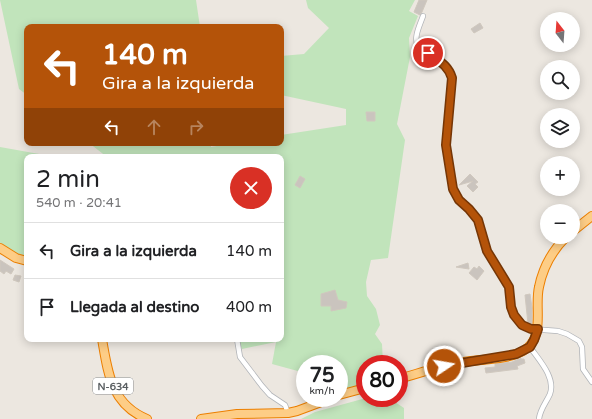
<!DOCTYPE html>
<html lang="es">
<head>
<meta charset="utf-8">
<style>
  :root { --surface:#fff; --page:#f6f6f6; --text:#202124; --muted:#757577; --line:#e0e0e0 }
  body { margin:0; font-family:"Varela Round",sans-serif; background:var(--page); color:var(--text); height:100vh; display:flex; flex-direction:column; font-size:15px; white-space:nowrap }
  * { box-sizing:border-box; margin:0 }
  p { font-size:13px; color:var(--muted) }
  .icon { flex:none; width:22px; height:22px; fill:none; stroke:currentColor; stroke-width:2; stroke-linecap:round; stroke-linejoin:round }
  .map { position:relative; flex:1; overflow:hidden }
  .details { position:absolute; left:24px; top:154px; width:260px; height:188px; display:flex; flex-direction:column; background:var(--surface); border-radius:8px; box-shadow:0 2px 10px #0003 }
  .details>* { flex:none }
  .top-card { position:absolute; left:24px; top:24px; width:260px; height:122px; border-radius:8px; box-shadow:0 2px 10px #0003; background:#b45309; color:#fff; overflow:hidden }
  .needle { width:26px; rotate:343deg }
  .fabs { position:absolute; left:540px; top:12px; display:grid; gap:8px }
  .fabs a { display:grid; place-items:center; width:40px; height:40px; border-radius:50%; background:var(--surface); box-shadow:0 2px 10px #0003; font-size:20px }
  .speed { position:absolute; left:296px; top:355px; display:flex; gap:8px; font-size:20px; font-weight:700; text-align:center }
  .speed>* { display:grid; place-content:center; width:52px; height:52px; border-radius:50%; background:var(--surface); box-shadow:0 2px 10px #0003; line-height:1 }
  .speed small { font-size:10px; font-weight:400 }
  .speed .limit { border:6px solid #d22; background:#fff; color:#111 }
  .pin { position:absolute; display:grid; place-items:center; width:34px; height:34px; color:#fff; margin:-17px; border:2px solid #fff; border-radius:50%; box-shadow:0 1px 4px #0007 }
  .me { position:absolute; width:44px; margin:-22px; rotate:78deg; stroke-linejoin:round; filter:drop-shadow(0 0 3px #0008) }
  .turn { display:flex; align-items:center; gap:14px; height:84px; padding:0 12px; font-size:18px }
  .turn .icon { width:52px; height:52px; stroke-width:2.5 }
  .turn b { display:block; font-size:28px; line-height:34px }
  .lanes { display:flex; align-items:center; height:38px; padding:0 12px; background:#0003; justify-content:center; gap:20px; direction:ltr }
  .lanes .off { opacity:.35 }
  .round { display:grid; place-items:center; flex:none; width:42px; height:42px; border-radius:21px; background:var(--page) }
  .overview { display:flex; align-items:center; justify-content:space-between; height:68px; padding:0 12px }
  h1 { font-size:24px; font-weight:600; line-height:30px }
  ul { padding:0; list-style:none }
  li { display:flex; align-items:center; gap:12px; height:56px; padding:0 12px; border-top:1px solid var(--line) }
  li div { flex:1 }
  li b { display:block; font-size:15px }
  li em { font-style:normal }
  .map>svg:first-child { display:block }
  .green { fill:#c1e4bb }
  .building { fill:#cac4be; stroke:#d0c8be }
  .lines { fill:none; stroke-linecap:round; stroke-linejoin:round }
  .street-casing { stroke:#b1b4b8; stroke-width:6 }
  .highway-casing { stroke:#ec7f00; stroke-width:10 }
  .street { stroke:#fff; stroke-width:4.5 }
  .highway { stroke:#fdcd86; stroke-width:8 }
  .route-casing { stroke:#753606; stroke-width:10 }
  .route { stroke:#b45309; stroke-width:7 }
  .labels { text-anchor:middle; stroke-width:3; stroke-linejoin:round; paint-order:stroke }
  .shield { fill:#fff; stroke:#8b8e90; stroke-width:1 }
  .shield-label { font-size:10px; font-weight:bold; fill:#595e61 }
</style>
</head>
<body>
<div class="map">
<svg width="592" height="419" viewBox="0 0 592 419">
  <rect width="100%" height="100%" fill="#ece7e0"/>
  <path class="green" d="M0 0H196L200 27H27V95L19 89Z
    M306 0H415L409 11 418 16 409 38 410 57 397 124 405 140 388 258 371 260 366 282 367 296 376 309 380 325 375 334 382 344 383 364H365V385L339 392V364H305V373L272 364 276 342 242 349 238 339H281V157H107L89 143H211V147L234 143H281V135L346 125V109L281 95V56L304 54 329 28 308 8Z
    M0 147 56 157H27V257L9 252 0 243Z
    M366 398H389L404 408V419H301L315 412Z"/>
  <path class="building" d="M419 0H427L422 12 420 15 414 12Z
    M480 23 483 28 474 33 471 29Z
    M366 112H375V121H367Z
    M470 174 478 182 475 184 478 187 473 192 467 186 473 181 459 185Z
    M300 176 305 179 300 188 295 185Z
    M0 260 14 269 11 274 6 271 4 274 0 271Z
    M468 263 469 269 456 267Z
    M479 266 484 271 477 280 469 273 474 267 477 269Z
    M15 275 21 276 19 282 13 280Z
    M335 290 338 300 347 302 346 308 331 311V306H321V294Z
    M530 294 532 308V325L528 324 525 295Z
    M521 358V359H524L525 363 517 366 518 369 486 373 485 368 495 367V364L512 362Z"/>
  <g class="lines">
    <defs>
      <path id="street" d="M423 16C420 25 413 38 418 46 431 55 447 62 451 79L446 145 451 181 456 196 478 220 487 251 509 287 511 307 514 315 522 325 531 329 558 331 567 334 579 341 582 347 583 369 592 382
        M237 339 240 357 262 386 270 395 285 405 288 413
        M530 347C538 359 556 377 550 394 546 403 540 409 539 419"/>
      <path id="highway" d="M573 231 592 216
        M0 248 16 258 27 261
        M102 339C108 373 111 404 147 419
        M399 379C420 373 442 365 464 362 482 359 507 360 523 351 546 338 534 308 539 287 543 267 552 251 566 237
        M339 395 365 388
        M201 419 237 414 288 413 297 411 332 398"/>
    </defs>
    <use href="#street" class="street-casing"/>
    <use href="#highway" class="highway-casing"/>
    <use href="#street" class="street"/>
    <use href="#highway" class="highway"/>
  </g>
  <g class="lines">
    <defs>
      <path id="route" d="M428 53C439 61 448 65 452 78L446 145 453 189 459 200 469 209 478 220 487 251 509 287 511 307 514 315 522 325 531 329H538L534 340 530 347 516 354 444 366"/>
    </defs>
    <use href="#route" class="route-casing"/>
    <use href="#route" class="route"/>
  </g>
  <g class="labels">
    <rect class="shield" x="93" y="378" width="40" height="16" rx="3"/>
    <g class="shield-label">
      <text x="113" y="390">N-634</text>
    </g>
  </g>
</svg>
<div class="fabs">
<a><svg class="needle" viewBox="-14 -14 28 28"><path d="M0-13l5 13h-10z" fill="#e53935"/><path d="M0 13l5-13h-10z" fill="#757577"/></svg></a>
<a><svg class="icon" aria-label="search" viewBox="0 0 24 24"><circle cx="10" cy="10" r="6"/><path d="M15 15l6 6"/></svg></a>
<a><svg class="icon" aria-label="layers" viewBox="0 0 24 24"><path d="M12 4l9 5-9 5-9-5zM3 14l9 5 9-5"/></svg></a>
<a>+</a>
<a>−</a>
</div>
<div class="speed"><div>75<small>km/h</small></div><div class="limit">80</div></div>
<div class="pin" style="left:428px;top:53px;background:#d93025"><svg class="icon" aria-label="arrive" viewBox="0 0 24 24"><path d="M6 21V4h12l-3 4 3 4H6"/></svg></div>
<svg class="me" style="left:444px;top:366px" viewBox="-20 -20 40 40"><circle r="17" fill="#b45309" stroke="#fff" stroke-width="3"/><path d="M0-11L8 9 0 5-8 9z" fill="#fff"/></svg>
<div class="top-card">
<div class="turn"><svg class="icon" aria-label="left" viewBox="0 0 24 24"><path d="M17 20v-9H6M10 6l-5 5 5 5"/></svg><div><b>140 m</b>Gira a la izquierda</div></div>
<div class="lanes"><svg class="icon" aria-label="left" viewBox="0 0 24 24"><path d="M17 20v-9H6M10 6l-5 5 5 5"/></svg><svg class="icon off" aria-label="ahead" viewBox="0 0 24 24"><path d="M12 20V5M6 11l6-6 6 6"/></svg><svg class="icon off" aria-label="right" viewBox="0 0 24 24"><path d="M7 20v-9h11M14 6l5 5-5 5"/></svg></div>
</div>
<section class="details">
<div class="overview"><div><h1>2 min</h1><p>540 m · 20:41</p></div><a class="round" style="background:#d93025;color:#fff"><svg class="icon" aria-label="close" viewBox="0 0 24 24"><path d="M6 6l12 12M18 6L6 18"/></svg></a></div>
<ul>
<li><svg class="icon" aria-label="left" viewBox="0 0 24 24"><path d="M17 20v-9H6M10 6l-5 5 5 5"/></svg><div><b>Gira a la izquierda</b></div><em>140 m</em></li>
<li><svg class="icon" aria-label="arrive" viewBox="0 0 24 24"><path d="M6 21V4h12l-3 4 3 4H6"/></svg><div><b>Llegada al destino</b></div><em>400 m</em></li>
</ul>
</section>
</div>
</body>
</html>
